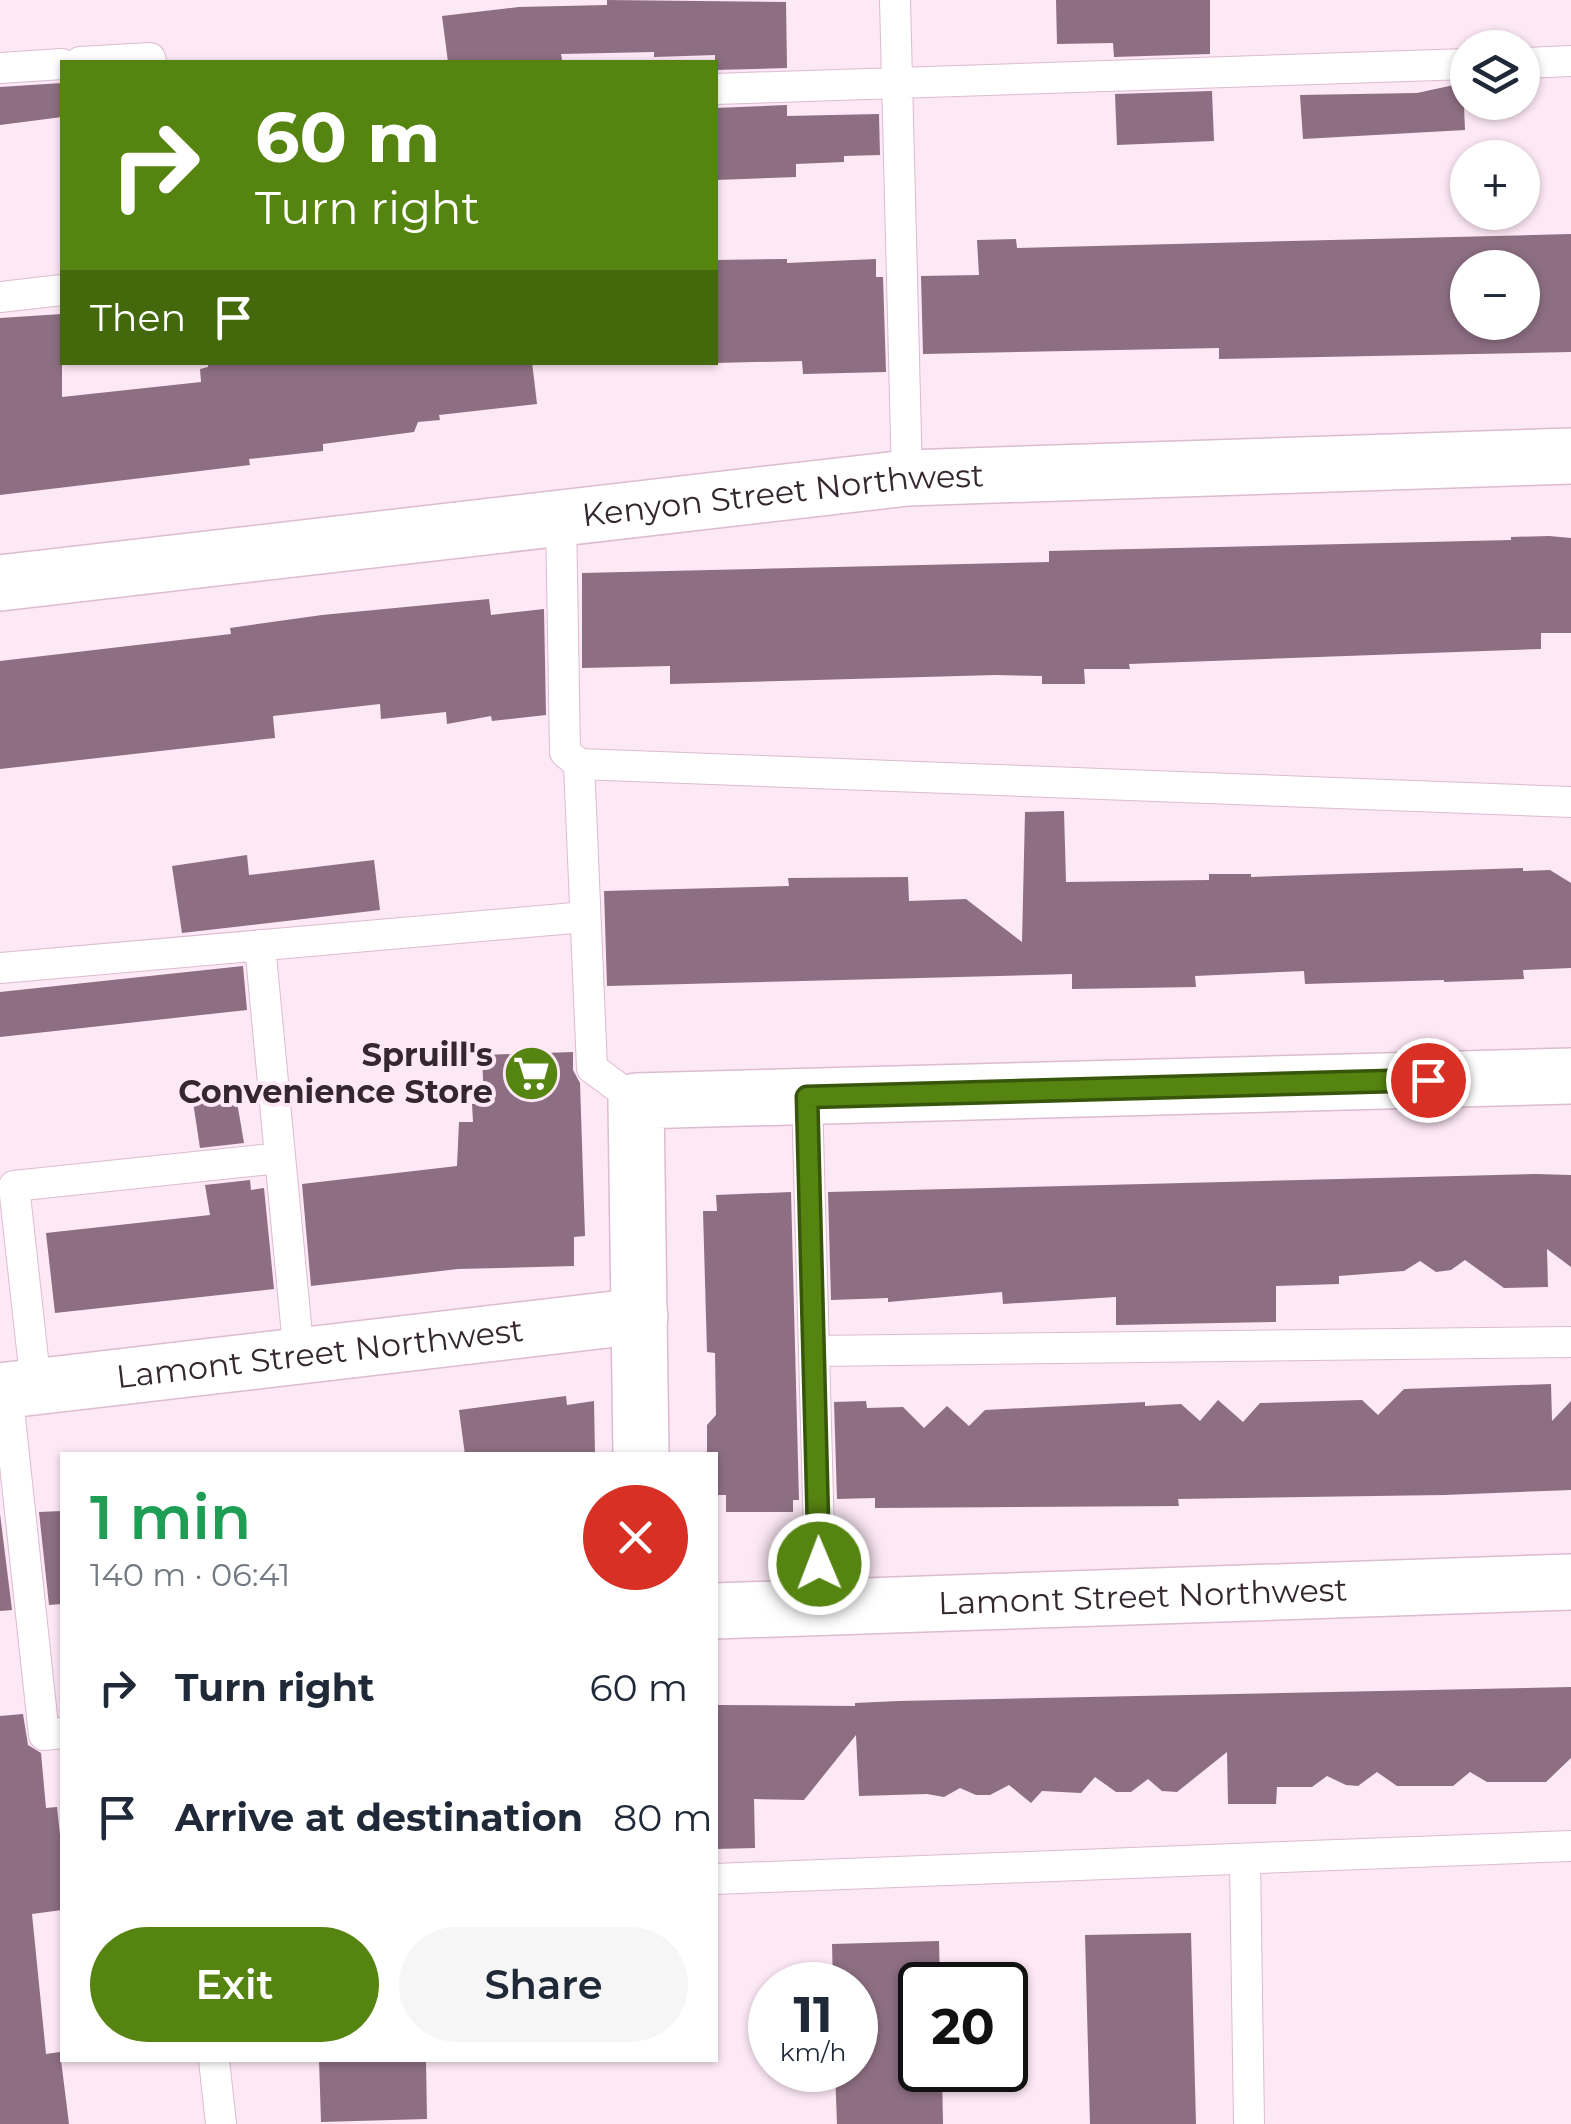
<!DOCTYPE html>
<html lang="en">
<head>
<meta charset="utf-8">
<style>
  :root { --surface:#fff; --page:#f6f6f7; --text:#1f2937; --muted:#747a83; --accent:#568411 }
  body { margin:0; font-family:Montserrat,sans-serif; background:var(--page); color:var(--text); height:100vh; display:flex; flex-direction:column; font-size:38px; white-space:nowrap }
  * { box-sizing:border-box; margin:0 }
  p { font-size:32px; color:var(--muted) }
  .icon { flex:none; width:55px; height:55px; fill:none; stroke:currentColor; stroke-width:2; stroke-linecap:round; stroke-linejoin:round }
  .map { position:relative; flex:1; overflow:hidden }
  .sheet { position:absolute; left:60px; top:1452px; width:658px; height:610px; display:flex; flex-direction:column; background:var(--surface); border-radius:0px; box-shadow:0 2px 8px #0004 }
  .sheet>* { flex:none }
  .banner { position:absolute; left:60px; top:60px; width:658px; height:305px; border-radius:0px; box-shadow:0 2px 8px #0004; background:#568411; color:#fff; overflow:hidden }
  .tools { position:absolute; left:1450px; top:30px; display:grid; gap:20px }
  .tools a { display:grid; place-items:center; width:90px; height:90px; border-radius:50%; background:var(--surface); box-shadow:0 2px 8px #0004; font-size:50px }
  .speed { position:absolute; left:748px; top:1962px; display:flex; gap:20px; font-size:50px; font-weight:700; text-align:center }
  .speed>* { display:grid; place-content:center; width:130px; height:130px; border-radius:50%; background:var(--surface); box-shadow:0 2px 8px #0004; line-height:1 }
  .speed small { font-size:25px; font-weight:400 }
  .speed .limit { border:5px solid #111; border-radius:15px; background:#fff; color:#111 }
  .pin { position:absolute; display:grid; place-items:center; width:85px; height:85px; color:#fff; margin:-42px; border:5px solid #fff; border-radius:50%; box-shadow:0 2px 10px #0007 }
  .me { position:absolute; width:110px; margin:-55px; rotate:359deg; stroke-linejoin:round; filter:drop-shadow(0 0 8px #0008) }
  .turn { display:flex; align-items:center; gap:35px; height:210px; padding:0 30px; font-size:45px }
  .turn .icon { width:130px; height:130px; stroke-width:2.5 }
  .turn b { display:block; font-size:70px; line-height:85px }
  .then { display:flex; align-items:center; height:95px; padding:0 30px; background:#0003; gap:20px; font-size:38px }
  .round { display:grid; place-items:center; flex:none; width:105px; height:105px; border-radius:52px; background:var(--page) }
  .headline { display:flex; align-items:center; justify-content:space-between; height:170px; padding:0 30px }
  h1 { font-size:60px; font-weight:600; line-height:75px; color:#1e9e55 }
  .button { display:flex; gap:20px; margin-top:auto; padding:20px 30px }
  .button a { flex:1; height:115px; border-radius:60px; background:var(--accent); color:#fff; font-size:40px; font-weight:600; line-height:115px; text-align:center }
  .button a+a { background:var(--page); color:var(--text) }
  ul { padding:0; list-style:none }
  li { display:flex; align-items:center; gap:30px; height:130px; padding:0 30px }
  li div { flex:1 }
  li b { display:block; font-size:38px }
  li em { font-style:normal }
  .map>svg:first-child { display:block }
  .building { fill:#8d6e82; fill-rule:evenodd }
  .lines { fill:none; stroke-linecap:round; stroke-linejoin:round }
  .lane-casing { stroke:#ddbbd0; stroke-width:32 }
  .street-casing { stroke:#ddbbd0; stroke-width:58 }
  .primary-casing { stroke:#ddbbd0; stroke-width:58 }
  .lane { stroke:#fff; stroke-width:30 }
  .street { stroke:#fff; stroke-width:55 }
  .primary { stroke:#fff; stroke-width:55 }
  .route-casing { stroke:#38560b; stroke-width:25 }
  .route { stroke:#568411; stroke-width:18 }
  .labels { text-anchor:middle; stroke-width:8; stroke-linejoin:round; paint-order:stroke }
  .street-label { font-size:32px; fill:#34272f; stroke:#fde8f5 }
  .poi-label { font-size:32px; font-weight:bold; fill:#34272f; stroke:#fde8f5; text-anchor:end }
</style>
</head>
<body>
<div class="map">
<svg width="1571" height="2124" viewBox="0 0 1571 2124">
  <rect width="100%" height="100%" fill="#fde8f5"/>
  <path class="building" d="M607 0 786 2 787 68 715 70V55L654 57V52L561 54 562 60 530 62H448L442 16 519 7 607 5Z
    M1056 0H1210V54L1114 57 1113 43 1057 44Z
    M62 83V117L0 125V87Z
    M1463 83 1465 130 1303 139 1300 95 1417 93Z
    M1212 91 1214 141 1117 145 1115 94Z
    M787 105V116L879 114 880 155 844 156V162L796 164V177L715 180V108Z
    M1571 234V352L1219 359V348L923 354 921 276 979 275 977 240 1016 239 1017 248ZM1468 268H1522V322H1468Z
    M787 259V263L876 259V277H883L886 372 803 374 802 361 715 363V260Z
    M62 314V397L201 382 200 369 208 367V362H532L537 404 439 415 440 420 418 422 414 432 323 444V451L249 459 250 465 0 495V318Z
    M1549 536 1571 538V633H1541V649L1129 664 1130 669H1084L1085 684H1042V676L995 675 670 684V666L582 668V573L1049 562V551L1511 540V537Z
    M489 599 491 615 544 609 546 715 492 721 491 716 447 724 446 712 381 719 380 704 273 716 275 738 0 769V661L231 634 230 628 322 615Z
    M1064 811 1066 882 1209 880V874H1251V877L1523 868V871L1550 870 1571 883V968L1523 970 1524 979 1444 982V980L1305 984 1304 971 1195 976 1196 987 1072 989V974L607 986 604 891 789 886 788 878 908 877 909 901 966 899 1022 942 1025 812Z
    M247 855 249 875 374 860 380 910 182 933 172 866Z
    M243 966 247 1010 0 1037V992Z
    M573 1052V1070L580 1083 585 1236 574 1237V1266L458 1269 311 1286 302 1184 457 1166 459 1122H473L472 1104 484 1103 482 1055Z
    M236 1096 244 1143 200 1148 193 1102Z
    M1535 1174 1571 1175V1267L1547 1249 1548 1287 1504 1288 1465 1260 1451 1270 1436 1272 1420 1261 1404 1271 1339 1276V1284L1276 1286V1322L1116 1325V1297L1003 1304 1002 1292 888 1302V1298L831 1300 828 1192Z
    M250 1180 251 1190 264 1188 274 1289 55 1313 46 1233 210 1215 205 1185Z
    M791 1192 799 1500H793V1512H726V1495H715V1455H707V1425L716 1415 715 1353 707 1352 703 1211H717L716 1195Z
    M1551 1384 1552 1421 1571 1401V1490L1444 1495 1178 1499 1179 1506 875 1508V1498L837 1499 834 1402 866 1401 867 1408 903 1407 924 1428 947 1406 969 1426 985 1410 1145 1402V1406L1181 1404 1200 1421 1218 1400 1243 1422 1260 1403 1362 1400 1378 1415 1404 1389Z
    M566 1396 567 1405 594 1401 595 1455H465L459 1410Z
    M62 1511V1604L49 1605 39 1512Z
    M0 1514 12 1610 0 1611Z
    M1571 1687V1758L1546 1782H1487L1470 1772 1453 1786H1397L1377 1772 1358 1786 1346 1785 1327 1776 1312 1787H1277L1276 1804H1228L1227 1752 1177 1792 1162 1791 1148 1779 1131 1792H1116L1095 1777 1081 1793 1042 1791 1031 1803 1009 1785 990 1795H976L960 1788 944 1797 927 1794 859 1796 856 1735 804 1800 754 1799 755 1848 715 1849V1705L855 1706V1703L899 1701Z
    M23 1714 28 1745 41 1753 46 1808 57 1807 62 1854V1910L32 1914 46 2054 60 2052 69 2124H0V1716Z
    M1191 1933 1196 2124H1090L1085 1935Z
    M939 1941 940 1985H920V2070H942L943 2124H837L835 2070H855V1985H833L832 1944Z
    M319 2060H426L427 2119 321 2122Z"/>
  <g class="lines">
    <defs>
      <path id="lane" d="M895 0 907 478
        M80 62 150 58 151 62
        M1522 63 1571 61
        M0 68 62 64
        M715 89 1468 64
        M0 297 62 290
        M561 517 565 752 579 764 592 1068 636 1101
        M579 764 1571 802
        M260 945 299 1356
        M0 968 585 917
        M807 1097 821 1608
        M814 1351 1571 1342
        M36 1386 14 1186 280 1158
        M7 1390 44 1735 62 1733
        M1245 1861 1249 2124
        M715 1879 1571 1846
        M214 2060 221 2124"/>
      <g id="street">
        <path id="s1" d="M0 1391 640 1316"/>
        <path d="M641 1455 636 1101 1571 1076"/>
        <path id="s2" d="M715 1611 1571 1582"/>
      </g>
      <g id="primary">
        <path id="s3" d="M0 583 907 478 1571 456"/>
      </g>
    </defs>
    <use href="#lane" class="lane-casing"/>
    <use href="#street" class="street-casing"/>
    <use href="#primary" class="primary-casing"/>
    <use href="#lane" class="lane"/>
    <use href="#street" class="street"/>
    <use href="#primary" class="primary"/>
  </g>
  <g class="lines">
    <defs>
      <path id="route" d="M819 1564 807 1097 1428 1080"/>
    </defs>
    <use href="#route" class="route-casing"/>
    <use href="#route" class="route"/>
  </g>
  <defs>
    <symbol id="supermarket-disc" viewBox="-11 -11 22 22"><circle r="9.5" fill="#568411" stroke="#fde8f5"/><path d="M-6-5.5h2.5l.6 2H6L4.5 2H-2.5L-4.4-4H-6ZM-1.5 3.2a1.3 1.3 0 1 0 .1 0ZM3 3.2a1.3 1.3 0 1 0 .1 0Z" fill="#fff"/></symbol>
  </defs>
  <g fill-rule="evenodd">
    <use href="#supermarket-disc" x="500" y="1042" width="63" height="63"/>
  </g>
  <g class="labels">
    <g class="street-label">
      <text dy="11" stroke="none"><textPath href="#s3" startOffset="788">Kenyon Street Northwest</textPath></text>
      <text dy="11" stroke="none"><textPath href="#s1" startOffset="322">Lamont Street Northwest</textPath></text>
      <text dy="11" stroke="none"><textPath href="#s2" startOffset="428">Lamont Street Northwest</textPath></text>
    </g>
    <g class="poi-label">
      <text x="493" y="1066">Spruill's<tspan x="493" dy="37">Convenience Store</tspan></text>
    </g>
  </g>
</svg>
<div class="tools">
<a><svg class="icon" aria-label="layers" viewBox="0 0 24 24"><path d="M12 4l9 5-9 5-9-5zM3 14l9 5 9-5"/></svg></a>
<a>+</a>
<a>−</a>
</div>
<div class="speed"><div>11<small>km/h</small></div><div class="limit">20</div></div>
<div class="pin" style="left:1428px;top:1080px;background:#d93025"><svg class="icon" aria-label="arrive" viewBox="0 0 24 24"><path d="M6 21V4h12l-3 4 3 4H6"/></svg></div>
<svg class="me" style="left:819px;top:1564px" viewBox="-20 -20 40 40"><circle r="17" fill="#568411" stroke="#fff" stroke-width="3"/><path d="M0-11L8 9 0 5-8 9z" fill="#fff"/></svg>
<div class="banner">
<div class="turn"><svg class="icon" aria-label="right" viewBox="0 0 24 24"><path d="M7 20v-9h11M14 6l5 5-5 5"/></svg><div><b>60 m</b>Turn right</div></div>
<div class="then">Then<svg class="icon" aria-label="arrive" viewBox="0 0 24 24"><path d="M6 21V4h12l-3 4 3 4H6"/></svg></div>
</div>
<section class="sheet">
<div class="headline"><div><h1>1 min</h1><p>140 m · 06:41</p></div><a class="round" style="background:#d93025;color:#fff"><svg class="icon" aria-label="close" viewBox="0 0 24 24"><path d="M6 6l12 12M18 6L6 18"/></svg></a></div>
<ul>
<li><svg class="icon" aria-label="right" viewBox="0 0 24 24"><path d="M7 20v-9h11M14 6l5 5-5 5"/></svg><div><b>Turn right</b></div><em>60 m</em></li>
<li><svg class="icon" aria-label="arrive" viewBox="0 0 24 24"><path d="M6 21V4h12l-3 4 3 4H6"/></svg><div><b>Arrive at destination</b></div><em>80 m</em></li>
</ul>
<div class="button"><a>Exit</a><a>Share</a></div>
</section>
</div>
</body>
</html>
